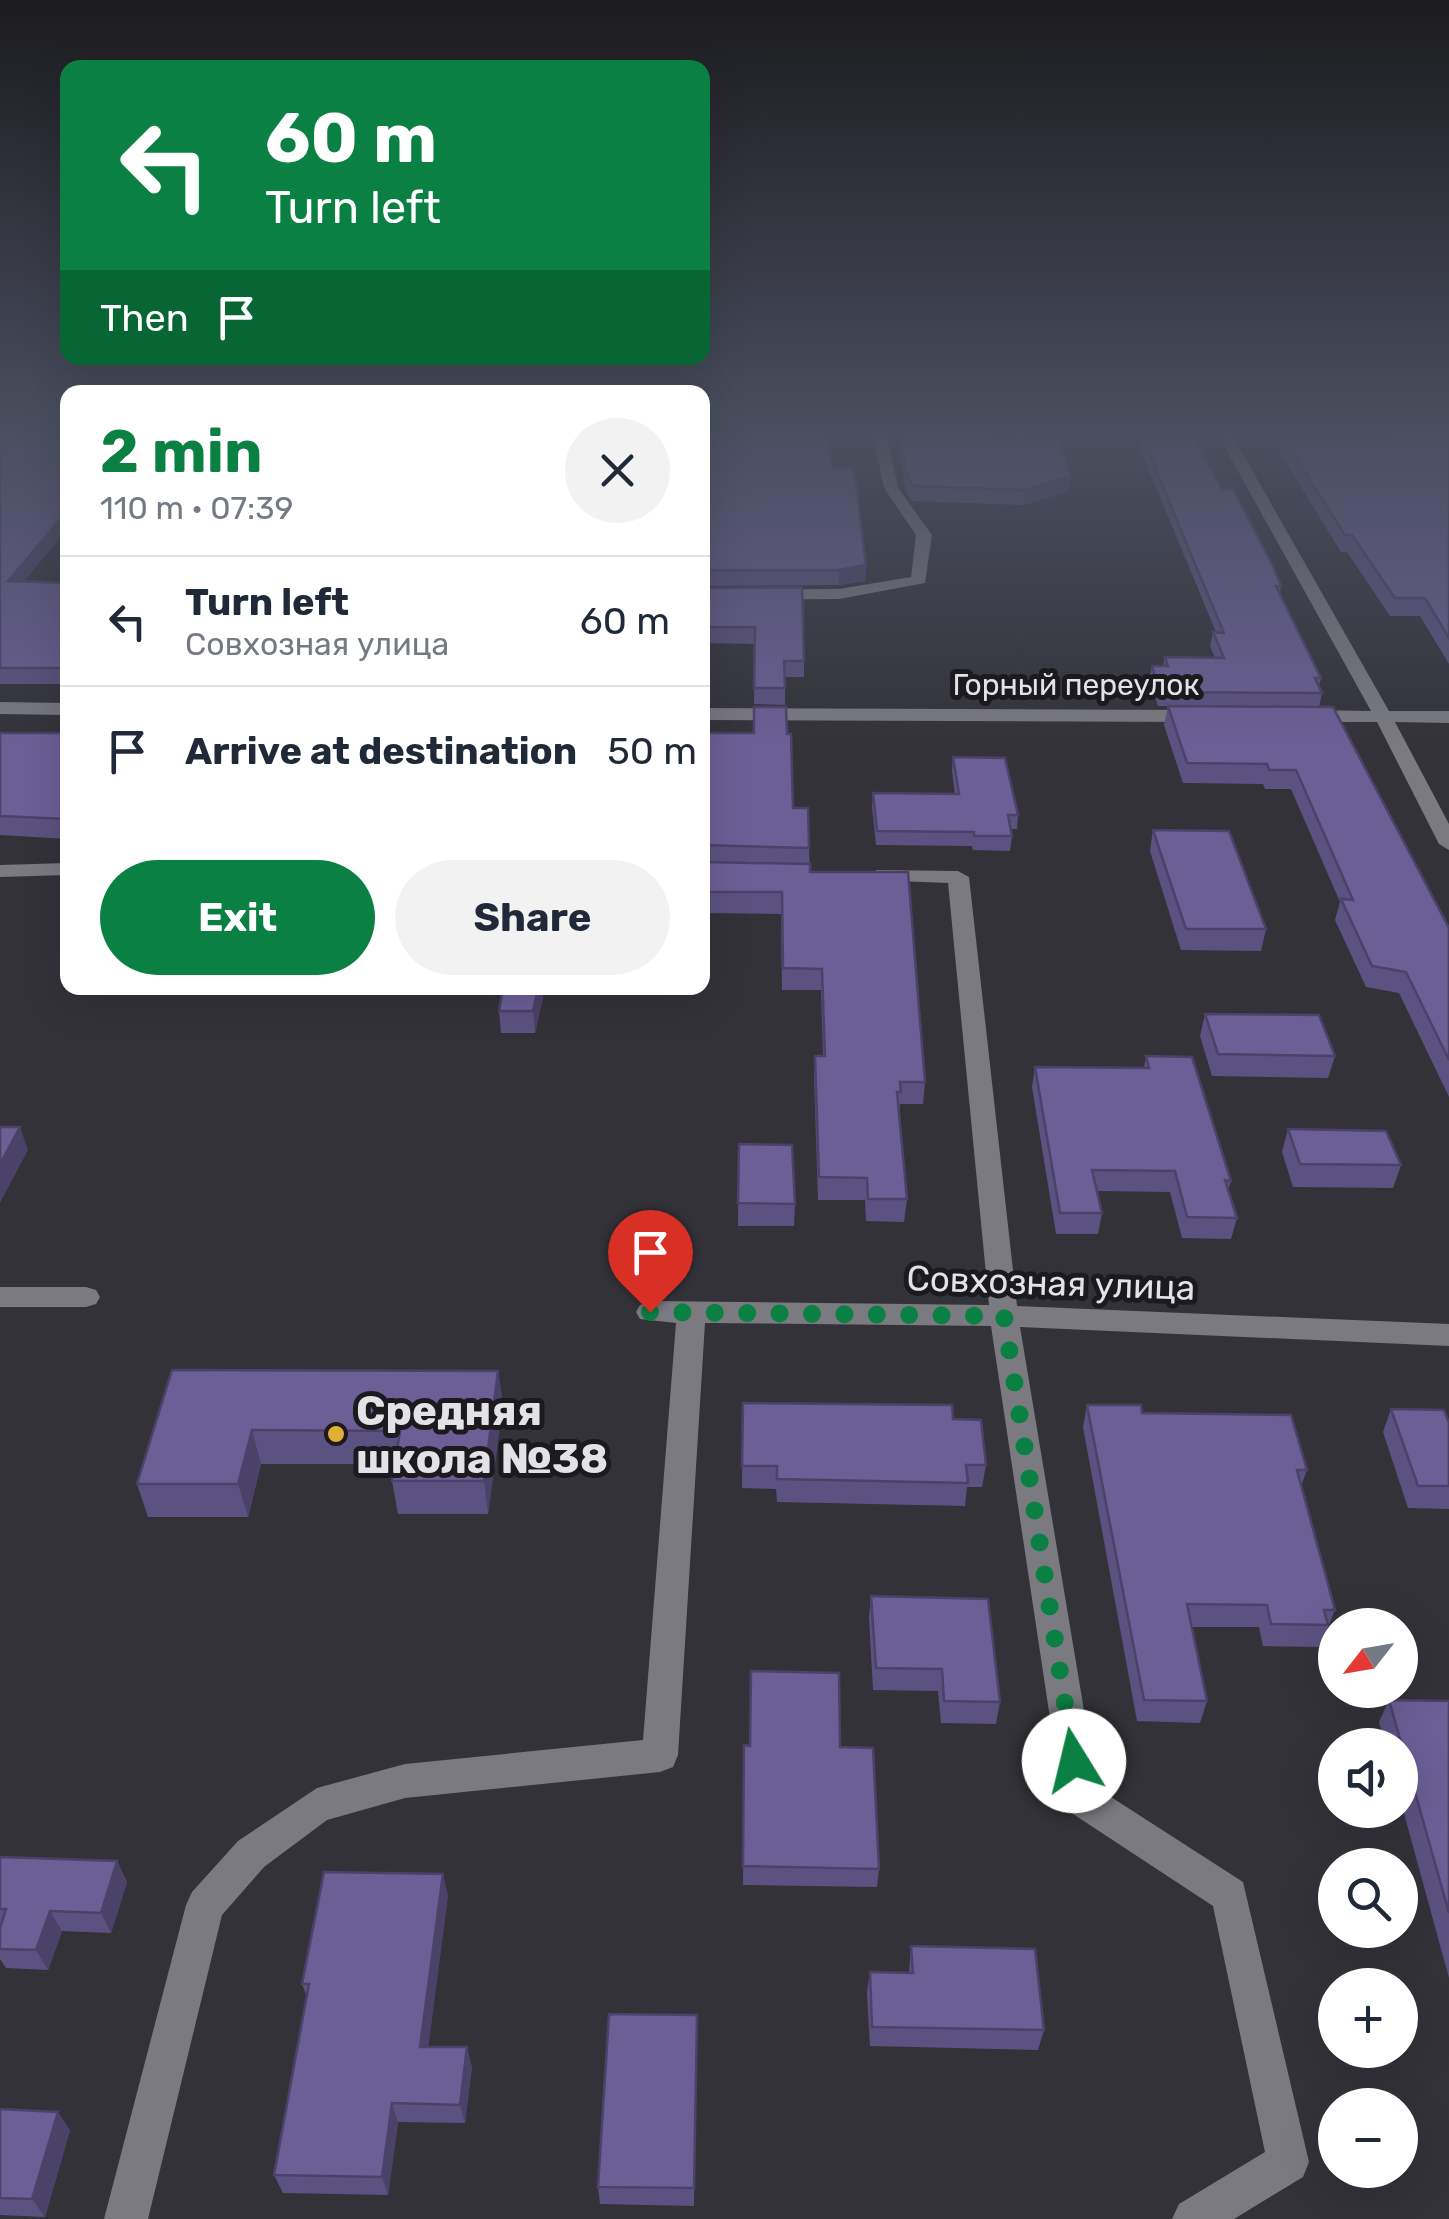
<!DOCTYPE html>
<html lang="en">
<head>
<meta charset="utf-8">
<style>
  :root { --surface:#fff; --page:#f2f2f3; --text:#1f2937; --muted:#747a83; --line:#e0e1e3; --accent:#0b8043 }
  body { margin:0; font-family:Rubik,sans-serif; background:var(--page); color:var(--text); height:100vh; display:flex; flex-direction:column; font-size:38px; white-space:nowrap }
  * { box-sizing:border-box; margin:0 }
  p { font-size:32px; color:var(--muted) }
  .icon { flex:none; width:55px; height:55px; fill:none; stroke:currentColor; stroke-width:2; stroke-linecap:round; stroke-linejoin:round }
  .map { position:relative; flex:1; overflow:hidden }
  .details { position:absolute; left:60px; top:385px; width:650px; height:610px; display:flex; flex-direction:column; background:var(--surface); border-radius:20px; box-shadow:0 10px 40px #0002 }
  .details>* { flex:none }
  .banner { position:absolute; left:60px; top:60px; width:650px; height:305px; border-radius:20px; box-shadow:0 10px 40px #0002; background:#0b8043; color:#fff; overflow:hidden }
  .needle { width:65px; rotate:239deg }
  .buttons { position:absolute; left:1318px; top:1608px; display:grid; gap:20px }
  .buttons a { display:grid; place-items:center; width:100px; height:100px; border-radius:50%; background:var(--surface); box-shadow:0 10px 40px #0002; font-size:50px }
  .pin { position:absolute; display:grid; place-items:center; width:85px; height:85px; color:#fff; margin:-102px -42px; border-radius:50% 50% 50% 0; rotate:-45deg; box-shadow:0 0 10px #0007 }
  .pin .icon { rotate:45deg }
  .me { position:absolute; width:110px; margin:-55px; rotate:351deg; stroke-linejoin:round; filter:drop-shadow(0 0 8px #0008) }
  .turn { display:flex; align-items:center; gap:35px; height:210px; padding:0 40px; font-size:45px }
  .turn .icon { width:130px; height:130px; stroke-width:2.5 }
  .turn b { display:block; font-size:70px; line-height:85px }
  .then { display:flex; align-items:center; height:95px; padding:0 40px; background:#0003; gap:20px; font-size:38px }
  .round { display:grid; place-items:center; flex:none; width:105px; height:105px; border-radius:52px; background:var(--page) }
  .overview { display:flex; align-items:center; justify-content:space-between; height:170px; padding:0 40px }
  h1 { font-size:60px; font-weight:700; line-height:75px; color:var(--accent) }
  .primary-button { display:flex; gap:20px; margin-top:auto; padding:20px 40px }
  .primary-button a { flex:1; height:115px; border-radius:60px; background:var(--accent); color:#fff; font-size:40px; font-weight:700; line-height:115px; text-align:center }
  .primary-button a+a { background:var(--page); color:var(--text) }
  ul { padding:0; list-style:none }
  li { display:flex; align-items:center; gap:30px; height:130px; padding:0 40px; border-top:2px solid var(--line) }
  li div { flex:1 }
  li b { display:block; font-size:38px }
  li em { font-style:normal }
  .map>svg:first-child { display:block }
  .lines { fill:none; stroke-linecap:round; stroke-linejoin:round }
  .street { fill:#7b7a81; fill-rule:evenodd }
  .wall { fill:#5c5281 }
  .shaded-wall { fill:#4b4269 }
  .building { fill:#6b5f96; stroke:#4b4269; stroke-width:2.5 }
  .route { stroke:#0b8043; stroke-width:18; stroke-dasharray:0 32.4 }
  .poi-dot { fill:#e0af34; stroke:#1b1a1e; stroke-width:4 }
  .labels { text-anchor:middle; stroke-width:10; stroke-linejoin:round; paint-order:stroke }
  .far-street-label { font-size:30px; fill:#e3e2e7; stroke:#1b1a1e }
  .street-label { font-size:35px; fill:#e3e2e7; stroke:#1b1a1e }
  .near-poi-label { font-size:42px; font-weight:bold; fill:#e3e2e7; stroke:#1b1a1e; text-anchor:start }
</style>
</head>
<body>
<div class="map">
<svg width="1449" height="2219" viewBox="0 0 1449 2219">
  <rect width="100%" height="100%" fill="#333239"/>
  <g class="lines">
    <path class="street" d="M873 435H887L898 488 932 535 925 583 839 599 702 600V590L839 589 911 577 916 535 884 488Z
      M1218 435H1232L1389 711H1449V723L1395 722 1449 824V850L1439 844 1377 722H1307L1298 716 1307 710 1371 711Z
      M0 702 68 703V715L0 714Z
      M702 708 1197 710 1206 716 1197 722 702 720Z
      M68 863V875L0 877V865Z
      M877 870 958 871 969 877 1017 1306 1449 1324V1346L1020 1327 1097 1788 1243 1882 1309 2162 1303 2177 1234 2219H1172L1179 2204 1265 2152 1213 1906 1067 1810 1062 1798 991 1326 705 1323 678 1755 673 1767 660 1772 405 1798 327 1820 264 1867 222 1915 148 2219H104L186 1905 192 1892 238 1841 317 1788 405 1764 643 1740 676 1323 640 1319 636 1312 640 1305 650 1301 989 1305 948 883 870 880 866 876Z
      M0 1287H86L96 1290 100 1297 96 1304 86 1307H0Z"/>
  </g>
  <path class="wall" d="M0 435H68V528L24 581 68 583V684H0Z
    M702 435 832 468 866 565 865 581 839 585 702 586Z
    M900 435 1069 491 1023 505 912 501 906 492 899 449Z
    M1381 435H1449V664L1420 616H1390L1347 552H1341L1279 451 1282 436H1382Z
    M1142 437 1222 489 1281 586 1280 594 1321 678 1319 686 1322 693 1319 707 1449 928V1097L1399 993 1366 987 1335 920 1340 902 1291 789H1265L1263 784 1183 783 1164 725 1168 706H1158L1149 680 1152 666H1163L1165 657 1215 658 1210 646 1213 632H1216L1140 449Z
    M702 588 804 661V677H785V705L754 704 755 644 702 643Z
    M0 733H68V839L0 835Z
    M702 733 793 808 809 848 810 872 925 1082 923 1104H900L899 1114 907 1199 904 1222 866 1221 865 1200H818L814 1078 815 1056H823L821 990H782L781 914 702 913V835L704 793H702Z
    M953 757 1018 815 1017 829H1011L1012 836 1010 851 973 850 972 846 876 845 872 807 873 793 955 794 952 771Z
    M1153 830 1266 929 1261 951 1181 950 1150 851Z
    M543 997 535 1033H501L499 1011Z
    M1205 1014 1335 1056 1328 1078 1212 1076 1200 1036Z
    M1146 1056 1231 1181 1228 1190 1237 1218 1231 1239 1182 1238 1170 1192 1097 1191 1102 1213 1098 1234H1056L1032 1087 1035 1067 1144 1068Z
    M1288 1129 1401 1165 1393 1188 1293 1187 1282 1152Z
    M739 1144 795 1204 794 1226H738Z
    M172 1370 498 1371 503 1404 488 1514H398L392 1481 395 1464H261L248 1517H148L137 1484Z
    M743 1403 953 1419 986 1465 982 1487H967L965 1506 777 1502 776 1489 742 1488Z
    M1087 1405 1142 1413 1307 1470 1301 1486 1335 1610 1326 1632H1325L1319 1647 1263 1646 1259 1627H1192L1207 1701 1200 1723 1137 1721 1083 1427Z
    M1391 1409 1449 1423V1509L1408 1508 1383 1432Z
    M871 1596 1000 1702 996 1724 941 1723 938 1691 873 1690 869 1618Z
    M1389 1700 1449 1701V1978L1400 1799V1745H1385L1379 1722Z
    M744 1745 840 1747 879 1869 877 1887 743 1885Z
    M0 1857 117 1861 127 1882 111 1933 62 1931 48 1970 6 1968 0 1959Z
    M448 1895 428 2047 472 2067 465 2123 398 2122 388 2195 283 2193 274 2175 307 1997 302 1984Z
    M911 1946 1044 2030 1038 2050 870 2046 867 1992 870 1972 909 1973Z
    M697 2015 694 2206 600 2204 598 2187Z
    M0 2109 70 2130 45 2217 0 2215Z"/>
  <path class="shaded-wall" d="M1071 476 1069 491 1023 505 1025 490Z
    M68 510V528L12 596 8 581Z
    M866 565 865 581 839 585V570Z
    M538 988H542L543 997 535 1033 533 1011Z
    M20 1127 28 1150 0 1203V1164Z
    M498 1371 503 1404 488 1514 484 1481Z
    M252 1430 261 1464 248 1517 238 1484Z
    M117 1861 127 1882 111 1933 101 1913Z
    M443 1874 448 1895 426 2066 420 2047Z
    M50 1911 62 1931 48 1970 36 1950Z
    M467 2047 472 2067 465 2123 460 2105Z
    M392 2103 398 2122 388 2195 382 2177Z
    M58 2112 70 2130 45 2217 32 2199Z"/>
  <path class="building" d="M0 435H68V510L8 581 68 583V668H0Z
    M702 435H829L832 468H854L866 565 839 570H702Z
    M900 435 1058 436 1071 476 1025 490 913 486 907 477Z
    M1395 435H1449V638L1425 598H1395L1352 535H1345L1282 436H1396Z
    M1142 437H1193L1222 489H1233L1273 566 1281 586H1276L1321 678H1315L1322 693 1160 692 1152 666H1168L1165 657 1224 658 1213 632 1224 633Z
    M802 587 804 661H784L785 688H754L755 627H702V588Z
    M1168 706 1333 707 1449 928V1060L1406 972 1372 966 1341 899 1353 900 1296 770H1269L1267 764 1187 763Z
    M754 707H786L787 734H791L793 808H808L809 848 702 845 705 775H702V733H754Z
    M0 733H68V819L0 816Z
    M953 757 1005 758 1018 815H1008L1012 836H974V832L877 831 873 793 959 794Z
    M1153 830 1229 831 1266 929H1186Z
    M702 862 810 864V872H908L925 1082H900L901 1092H897L907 1199H868L867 1178 819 1177 815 1056H825L822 969 783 968 782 892H702Z
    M503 988H538L533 1011H499Z
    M1205 1014 1319 1015 1335 1056 1218 1054Z
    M1146 1056 1192 1057 1231 1181 1225 1180 1237 1218 1187 1217 1175 1171 1092 1170 1102 1213H1060L1035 1067 1149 1068Z
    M0 1127H20L0 1164Z
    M1288 1129 1386 1131 1401 1165 1300 1164Z
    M739 1144 792 1145 795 1204 738 1203Z
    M172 1370 498 1371 484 1481H392L400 1431 252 1430 238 1484H137Z
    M743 1403 952 1405 953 1419 981 1420 986 1465H966L968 1483 777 1479V1466H742Z
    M1087 1405H1141L1142 1413 1291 1415 1307 1470H1297L1335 1610H1324L1328 1625 1271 1624 1267 1605 1187 1604 1207 1701 1144 1700Z
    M1391 1409 1444 1410 1449 1423V1486H1418Z
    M871 1596 988 1599 1000 1702 944 1701 942 1669 876 1668Z
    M751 1671 839 1673 840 1747 873 1748 879 1869 743 1866 744 1745 750 1746Z
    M1389 1700 1449 1701V1913Z
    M0 1857 117 1861 101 1913 50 1911 36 1950 0 1949V1928L6 1909H0Z
    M324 1872 443 1874 420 2047H467L460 2105 392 2103 382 2177 274 2175 309 1984H302Z
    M911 1946 1035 1949 1044 2030 872 2027 870 1972 913 1973Z
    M609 2014 697 2015 694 2188 598 2187Z
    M0 2109 58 2112 32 2199 0 2198Z"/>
  <linearGradient id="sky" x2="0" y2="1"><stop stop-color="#1c1c1f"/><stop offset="0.58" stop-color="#4a4f5f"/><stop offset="1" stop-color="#4a4f5f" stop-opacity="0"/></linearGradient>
  <rect width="1449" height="746" fill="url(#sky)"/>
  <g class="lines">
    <path class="route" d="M650 1312 1004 1316 1074 1761"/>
  </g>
  <circle class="poi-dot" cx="336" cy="1434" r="10"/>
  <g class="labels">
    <g class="far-street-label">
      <text x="1076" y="695">Горный переулок</text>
    </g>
    <g class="street-label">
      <text transform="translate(1051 1283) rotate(2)" y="12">Совхозная улица</text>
    </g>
    <g class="near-poi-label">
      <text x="356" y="1425">Средняя<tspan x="356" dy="48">школа №38</tspan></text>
    </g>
  </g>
</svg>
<div class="buttons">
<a><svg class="needle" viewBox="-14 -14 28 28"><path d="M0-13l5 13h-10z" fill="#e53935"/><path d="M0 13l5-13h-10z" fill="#747a83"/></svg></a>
<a><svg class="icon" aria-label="sound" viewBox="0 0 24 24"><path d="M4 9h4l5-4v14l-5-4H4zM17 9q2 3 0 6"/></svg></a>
<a><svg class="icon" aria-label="search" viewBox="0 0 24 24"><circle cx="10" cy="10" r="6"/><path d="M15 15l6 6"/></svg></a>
<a>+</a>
<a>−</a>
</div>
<div class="pin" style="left:650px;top:1312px;background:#d93025"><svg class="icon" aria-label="arrive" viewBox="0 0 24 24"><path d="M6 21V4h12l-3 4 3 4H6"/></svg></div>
<svg class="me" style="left:1074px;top:1761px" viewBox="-20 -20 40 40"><circle r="19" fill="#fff"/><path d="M0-13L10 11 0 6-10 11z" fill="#0b8043"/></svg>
<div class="banner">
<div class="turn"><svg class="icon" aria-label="left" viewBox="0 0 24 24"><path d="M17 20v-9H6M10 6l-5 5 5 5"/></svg><div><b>60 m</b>Turn left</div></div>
<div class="then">Then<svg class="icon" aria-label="arrive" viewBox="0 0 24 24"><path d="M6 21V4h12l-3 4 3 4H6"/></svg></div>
</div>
<section class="details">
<div class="overview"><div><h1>2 min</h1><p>110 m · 07:39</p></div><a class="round"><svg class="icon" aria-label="close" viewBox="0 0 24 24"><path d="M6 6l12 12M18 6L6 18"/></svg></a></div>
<ul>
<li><svg class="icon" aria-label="left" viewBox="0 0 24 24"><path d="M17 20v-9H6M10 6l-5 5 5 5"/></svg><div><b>Turn left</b><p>Совхозная улица</p></div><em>60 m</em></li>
<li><svg class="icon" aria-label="arrive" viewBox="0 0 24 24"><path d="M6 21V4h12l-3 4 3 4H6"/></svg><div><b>Arrive at destination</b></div><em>50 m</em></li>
</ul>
<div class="primary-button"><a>Exit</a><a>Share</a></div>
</section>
</div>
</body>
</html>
